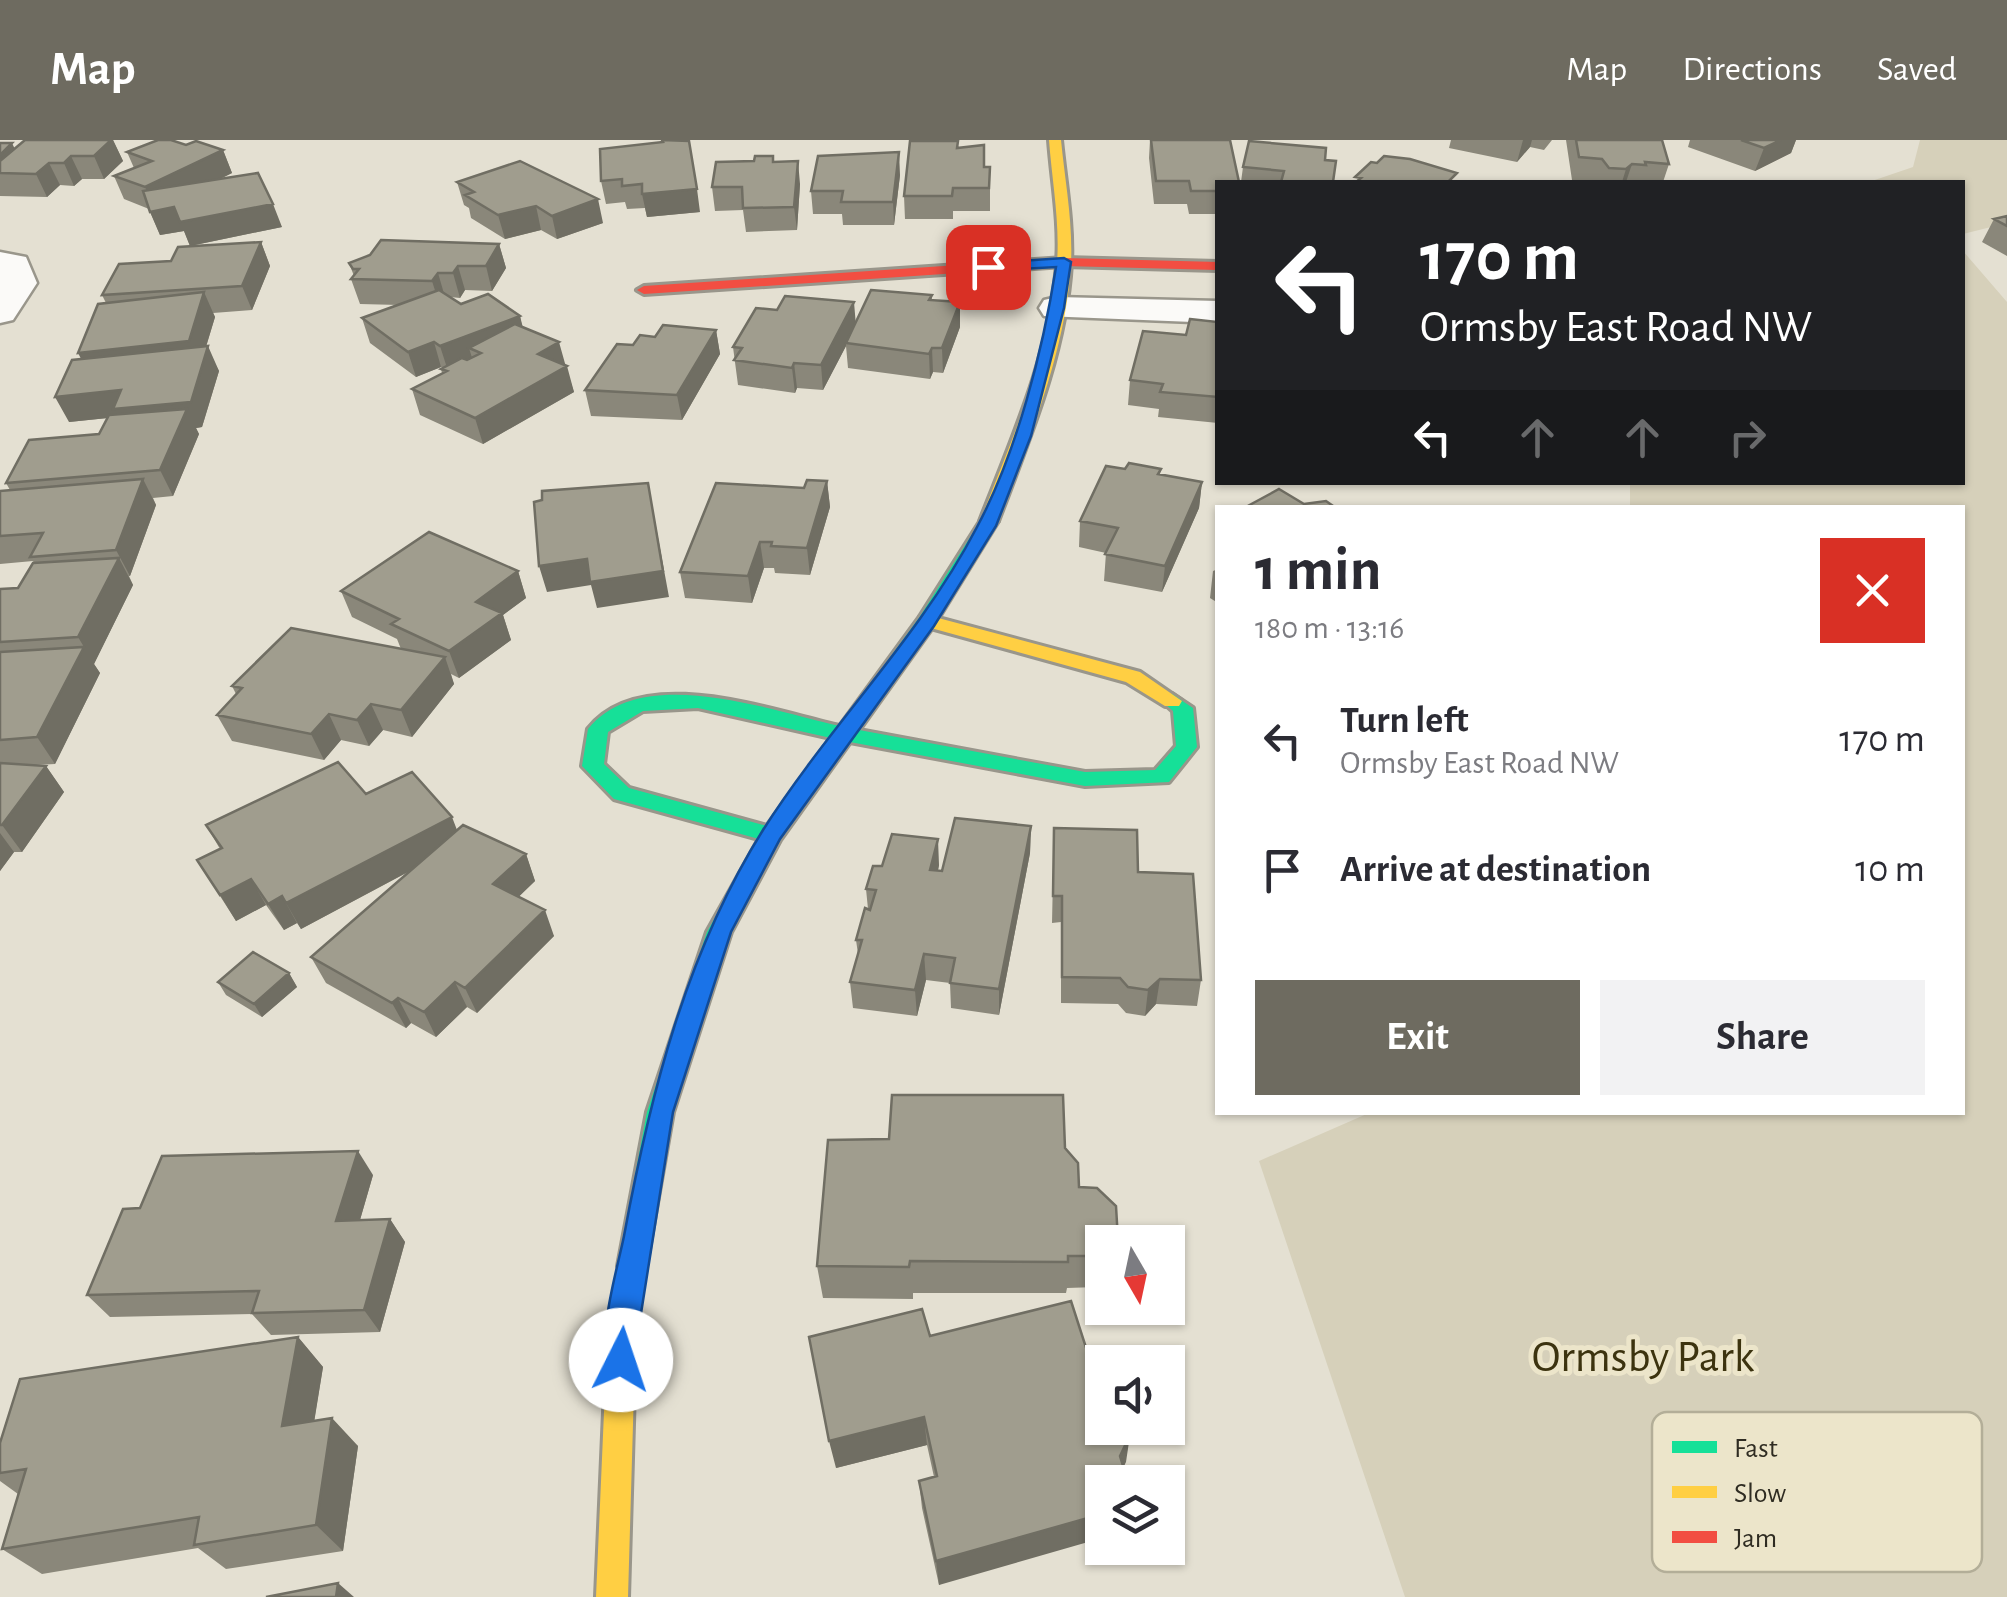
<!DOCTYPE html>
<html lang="en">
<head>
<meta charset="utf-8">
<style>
  :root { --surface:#fff; --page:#f2f2f3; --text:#2b2b33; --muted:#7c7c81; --accent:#6e6b60 }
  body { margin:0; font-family:"Alegreya Sans",sans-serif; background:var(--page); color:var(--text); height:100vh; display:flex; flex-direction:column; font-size:38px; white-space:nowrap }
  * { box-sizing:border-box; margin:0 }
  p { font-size:32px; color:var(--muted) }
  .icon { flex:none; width:55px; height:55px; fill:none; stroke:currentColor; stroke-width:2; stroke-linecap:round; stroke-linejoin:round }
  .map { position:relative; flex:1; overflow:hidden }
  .drawer { position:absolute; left:1215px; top:365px; width:750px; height:610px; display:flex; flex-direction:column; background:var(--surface); border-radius:0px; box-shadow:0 2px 8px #0004 }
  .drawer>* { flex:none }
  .banner { position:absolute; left:1215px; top:40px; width:750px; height:305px; border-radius:0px; box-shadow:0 2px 8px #0004; background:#202124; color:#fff; overflow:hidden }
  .needle { width:65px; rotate:171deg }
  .buttons { position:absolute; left:1085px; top:1085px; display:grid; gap:20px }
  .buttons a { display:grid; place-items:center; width:100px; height:100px; border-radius:0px; background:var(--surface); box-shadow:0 2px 8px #0004; font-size:50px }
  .pin { position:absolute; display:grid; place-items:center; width:85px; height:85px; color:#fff; margin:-42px; border-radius:20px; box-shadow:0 5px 15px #0006 }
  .me { position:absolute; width:110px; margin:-55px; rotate:4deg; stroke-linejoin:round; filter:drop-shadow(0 0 8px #0008) }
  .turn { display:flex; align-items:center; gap:35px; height:210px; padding:0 40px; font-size:45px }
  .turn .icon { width:130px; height:130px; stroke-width:2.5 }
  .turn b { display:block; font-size:70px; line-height:85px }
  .lanes { display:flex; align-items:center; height:95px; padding:0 40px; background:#0003; justify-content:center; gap:50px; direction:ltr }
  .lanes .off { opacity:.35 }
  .round { display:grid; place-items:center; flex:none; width:105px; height:105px; border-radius:0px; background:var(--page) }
  .headline { display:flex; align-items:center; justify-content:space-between; height:170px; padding:0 40px }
  h1 { font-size:60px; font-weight:700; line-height:75px }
  .cta { display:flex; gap:20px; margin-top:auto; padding:20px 40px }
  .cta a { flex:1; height:115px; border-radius:0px; background:var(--accent); color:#fff; font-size:40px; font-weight:700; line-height:115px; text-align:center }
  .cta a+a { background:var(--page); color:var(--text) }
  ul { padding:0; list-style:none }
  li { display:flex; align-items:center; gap:30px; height:130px; padding:0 40px }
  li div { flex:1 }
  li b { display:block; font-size:38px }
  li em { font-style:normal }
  header { display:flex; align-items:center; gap:60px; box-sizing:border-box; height:140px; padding:0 50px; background:var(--accent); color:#fff }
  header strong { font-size:48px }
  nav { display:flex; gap:55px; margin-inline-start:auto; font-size:35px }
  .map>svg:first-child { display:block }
  .green { fill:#d6d0ba }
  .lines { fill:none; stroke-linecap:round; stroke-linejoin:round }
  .street-casing { stroke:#99968b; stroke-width:5 }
  .fast-casing { stroke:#99968b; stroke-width:6 }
  .slow-casing { stroke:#99968b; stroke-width:6 }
  .jam-casing { stroke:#99968b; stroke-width:6 }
  .street { fill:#fbfaf8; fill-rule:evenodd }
  .fast { fill:#16e098; fill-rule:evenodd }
  .slow { fill:#ffcf43; fill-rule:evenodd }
  .jam { fill:#f24e42; fill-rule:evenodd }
  .wall { fill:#8a877a }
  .shaded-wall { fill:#706e63 }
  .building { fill:#a09d8e; stroke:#706e63; stroke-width:2.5 }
  .route { fill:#1a73e8; stroke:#114b97; stroke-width:2.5 }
  .labels { text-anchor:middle; stroke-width:10; stroke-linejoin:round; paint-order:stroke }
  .near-park-label { font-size:45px; fill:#3c330f; stroke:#ece5ca }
  .key { fill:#ece5ca; stroke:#b3ae98; stroke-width:2.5 }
  .key-label { font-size:28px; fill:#2f2c22 }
</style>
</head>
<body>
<header>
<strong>Map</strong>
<nav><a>Map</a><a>Directions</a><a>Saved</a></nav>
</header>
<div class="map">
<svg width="2007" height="1457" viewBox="0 0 2007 1457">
  <rect width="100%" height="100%" fill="#e4e0d2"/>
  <path class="green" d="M1920 0H2007V83L1963 94 1962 42H1869L1913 27Z
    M1963 111 2007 162V1457H1405L1259 1021 1369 973 1962 972V368L1630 367V343L1962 342Z"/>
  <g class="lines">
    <defs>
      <path id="street" d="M0 112 26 117 37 143 13 180 0 183Z
        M1057 157 1218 161V183L1044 176 1039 168 1044 160Z"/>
      <path id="fast" d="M989 376 998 381 934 485 859 590 1085 632 1155 630 1176 606 1173 571 1162 561 1172 554 1193 568 1197 607 1169 642 1085 646 850 602 780 700 731 792 673 972 646 1126 642 1135 632 1139 622 1135 618 1126 647 972 707 792 759 699 614 659 582 626 588 589C641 522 771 571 840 586L919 478 983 377ZM698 568 831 598 767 686 629 648 604 624 608 592 643 571Z"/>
      <path id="slow" d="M1049 0H1061C1065 41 1073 82 1071 123 1066 212 1029 299 998 381L989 386 980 381C1012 299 1051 212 1057 123 1060 82 1052 41 1049 0Z
        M927 475 1140 532 1182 561 1179 566H1165L1126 542 920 485V477Z
        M632 1113 642 1117 646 1126 636 1180 628 1457H596L608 1180 622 1117Z"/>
      <path id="jam" d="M1064 118 1218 122V130L1064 126 644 154 637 150 644 146Z"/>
    </defs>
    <use href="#street" class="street-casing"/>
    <use href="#fast" class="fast-casing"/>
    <use href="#slow" class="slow-casing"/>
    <use href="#jam" class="jam-casing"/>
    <use href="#street" class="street"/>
    <use href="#fast" class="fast"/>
    <use href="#slow" class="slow"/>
    <use href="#jam" class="jam"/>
  </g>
  <path class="wall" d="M25 0H113L123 21 104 39H82L74 46 60 45 47 57 0 56V3L15 9Z
    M1150 0H1230L1218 42V74H1189L1187 64H1154L1149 18Z
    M1451 0H1552L1544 10 1530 7 1517 22 1449 8Z
    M1566 0H1662L1669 24 1663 42H1596L1572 40Z
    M1690 0H1796L1791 13 1755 31 1688 7Z
    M186 5 223 10 232 33 218 40 282 87 190 106 184 91 160 95 149 69 124 59 114 36 134 28 127 12Z
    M984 5 985 27H990V71H953V79H905L904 56 958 8Z
    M600 9 700 72 647 77 645 68 627 69 625 62 606 64 601 41Z
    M773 16 774 22 800 44 797 90 746 92 743 70 715 71 712 47 754 21Z
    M1325 20 1333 42H1241L1243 27Z
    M900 35 894 85H843L842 74H813L811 51Z
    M457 42 603 83 557 99 541 90 505 99 471 78 469 68 464 65Z
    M2007 76V116L1982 102 1994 79Z
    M261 102 270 126 252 170 213 173 215 177 206 207 219 231 202 287 196 288 199 294 173 356 153 358 156 365 130 436H129L133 445 94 524 100 533 55 624 36 625 46 626 64 652 22 712H14L0 731V449L18 448 34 423 33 421 0 424V352L10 350 6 343 99 294 108 278 69 282 81 219 106 163 102 155 171 121Z
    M499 104 506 128 492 151 465 150 460 158 450 157 461 164 520 176 522 187 565 225 574 252 483 304 420 275 412 249 442 233 441 229 443 228 441 227 416 237 370 203 362 178 399 165 360 164 351 139 354 136 349 123Z
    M932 155V160L960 187 943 233 933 232 930 239 848 228 846 206 823 250 797 248 795 253 738 245 733 207 855 182Z
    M1218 182V283L1158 277 1159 269 1128 265 1130 240 1186 195Z
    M716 190 720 214 682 280 591 276 585 250 633 205 655 197Z
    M1125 329H1161L1160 334 1202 342 1199 368 1162 452 1104 441 1106 413 1079 407 1080 381Z
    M827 341 830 367 810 435 775 433 774 428H764L752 463 685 458 680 432 804 348Z
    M1218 429V463L1210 458 1213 431Z
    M518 431 526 458 503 475 511 500 459 538 451 534 454 544 412 597 383 590 369 606 341 600 324 620 232 601 217 575 236 554 232 546 401 509 397 499 352 477 341 451Z
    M366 654 457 690 526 714 535 741 518 757 554 796 477 873 467 867 436 897 411 883 406 888 326 843 311 817 410 731 301 789 297 783 284 790 266 765 236 781 197 720 220 709 206 685Z
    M1031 686 1030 713 999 875 951 868 950 843 926 840 917 876 853 868 850 842 858 814 856 800 868 769 866 749 882 726 939 725 938 731H942Z
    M1054 688 1138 732 1201 840 1197 866 1156 864 1145 876 1126 873 1118 864 1061 863V782L1052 783Z
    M289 833 297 847 262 877 226 855 218 842Z
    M1065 1008 1079 1047 1116 1066 1097 1147 1067 1148 1066 1153H913V1159L823 1158 817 1126Z
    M373 1035 360 1080 390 1079 405 1102 380 1192 271 1195 252 1174 110 1177 87 1155 140 1068Z
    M930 1196 1089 1217 1130 1295 1124 1327 939 1445 922 1368 919 1341 934 1337 927 1305 836 1328Z
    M298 1197 323 1227 314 1281 358 1306 343 1411 226 1429 198 1408 42 1434 2 1409 18 1354 0 1341V1303Z"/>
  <path class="shaded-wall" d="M111 0H113L123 21 104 39 94 16Z
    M1523 0H1532L1530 7 1517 22Z
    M1781 0H1796L1791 13 1755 31 1764 8Z
    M12 3 23 26 0 33V15Z
    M223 10 232 33 155 71 145 47Z
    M899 12 900 35 894 85 893 62Z
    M71 16 82 39 74 46 64 23Z
    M798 21 800 44 797 90 794 67Z
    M49 23 60 45 47 57 36 34Z
    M1632 24 1626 42H1622L1626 29Z
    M697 49 700 72 647 77 642 54Z
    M598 59 603 83 557 99 552 76Z
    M273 64 282 87 190 106 184 91 160 95 150 72 174 67Z
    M536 66 541 90 505 99 498 75Z
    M261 102 270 126 252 170 242 146Z
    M499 104 506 128 492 151 486 126Z
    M458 126 465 150 460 158 453 133Z
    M438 133 445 157 440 166 432 141Z
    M204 152 215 177 200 226 91 238 78 213Z
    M854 162 856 186 846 203V206L823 250 821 225Z
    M960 162V187L943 233 942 208Z
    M520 176 526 200 481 213 469 208 473 221 448 231 440 206Z
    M716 190 720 214 682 280 677 255Z
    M434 202 441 227 416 237 408 212Z
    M559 202 566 227 538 214Z
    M208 206 219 231 202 287 196 288 199 294 173 356 160 330 117 277 69 282 55 257Z
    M932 208 933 232 930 239 929 214Z
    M794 223 797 248 795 253 792 228Z
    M567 226 574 252 483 304 475 278Z
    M143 339 156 365 130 436 116 410Z
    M827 341 830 367 810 435 807 408Z
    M1202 342 1199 368 1162 452 1165 426Z
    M648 343 669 457 597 468 591 445 547 452 539 426Z
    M760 402 764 428 752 463 748 436Z
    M119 418 133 445 94 524 100 533 55 624 37 597 84 507 78 497Z
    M518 431 526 458 503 475 511 500 459 538 449 511 476 462Z
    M445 517 454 544 412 597 401 570Z
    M371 564 383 590 369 606 357 580Z
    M329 574 341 600 324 620 311 594Z
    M46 626 64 652 22 712 2 685Z
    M452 677 462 703 301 789 286 763Z
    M1031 686 1030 713 999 875V849Z
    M0 693 14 712 0 731Z
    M938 699 939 725 932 756 930 730Z
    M526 714 535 741 504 771 493 744Z
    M251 739 266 765 236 781 220 755Z
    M282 756 297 783 284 790 268 764Z
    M545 770 554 796 477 873 465 848Z
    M924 814 926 840 917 876 915 850Z
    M289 833 297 847 262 877 254 864Z
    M1160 839 1156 864 1145 876 1148 850Z
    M455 842 467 867 436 897 424 872Z
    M398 858 411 883 406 888 392 863Z
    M358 1011 373 1035 353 1104 336 1081Z
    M390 1079 405 1102 380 1192 364 1170Z
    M1102 1114V1142L1097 1147 1100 1116Z
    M298 1197 323 1227 309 1314 282 1286Z
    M924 1277 927 1305 836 1328 829 1301Z
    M332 1278 358 1306 343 1411 316 1385Z
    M1130 1295 1126 1322 1116 1342 1120 1316Z
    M1102 1374V1398L939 1445 936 1421Z
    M338 1443 354 1457H336Z"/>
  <path class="building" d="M25 0H111L94 16H71L64 23H49L36 34 0 33V21Z
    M158 0H171L186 5 196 1 223 10 145 47 114 36 152 21 127 12Z
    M662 0 689 1 697 49 642 54V44L622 46V39L601 41 600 9 663 2Z
    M1151 0H1230L1239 42H1218V51H1191L1189 41H1156Z
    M1576 0H1662L1669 24 1645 22 1646 25 1632 24 1626 29 1609 28 1602 19 1579 17Z
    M1741 0H1781L1764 8Z
    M910 1H958L957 8 984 5V27H990L989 48H953L952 56H904Z
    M1249 1 1326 8 1325 20 1336 21 1333 42H1281L1284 31 1243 27Z
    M0 3H12L0 15Z
    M899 12 893 62H841L843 51H811L818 16Z
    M755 16H773V22L798 21 794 67 743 68 742 47H712L716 22 754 21Z
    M1384 16 1410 19 1457 33 1448 42H1356L1361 38 1355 37 1371 22 1377 23Z
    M520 21 598 59 552 76 536 66 498 75 465 55 474 52 457 42Z
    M258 33 273 64 180 82 174 67 150 72 143 51Z
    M2007 76V86L1994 79Z
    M381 100 499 104 486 126H458L453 133H438L432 141 351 139 359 129H353L349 123 370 115Z
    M261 102 242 146 102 155 119 124 171 121 178 107Z
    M439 150 461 164 488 154 520 176 440 206 434 202 408 212 362 178Z
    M871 150 932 155 929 160 960 162 942 208H932L929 214 846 203Z
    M204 152 189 201 78 213 98 164Z
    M785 156 854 162 821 225 794 223 792 228 734 220 742 208 733 207 756 168 777 170Z
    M1190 179 1218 182V257L1160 252 1163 244 1130 240 1143 191 1186 195Z
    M515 184 559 202 538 214 567 226 475 278 412 249 447 231 441 229 462 218 467 220 481 213 469 208Z
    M663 185 716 190 677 255 585 250 617 204 633 205 640 195 655 197Z
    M208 206 191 262 113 269 121 250 55 257 72 220Z
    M187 269 160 330 6 343 29 300 99 294 109 275Z
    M1129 323 1161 329 1158 334 1202 342 1165 426 1105 414 1118 388 1080 381 1106 326 1125 329Z
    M143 339 116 410 30 417 43 393 0 396V351Z
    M807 340 827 341 807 408 771 406 772 402H760L748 436 680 432 716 343 804 348Z
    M648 343 663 431 590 442 587 419 539 426 534 362 542 360V351Z
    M1279 349 1304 364 1326 361 1336 368H1244Z
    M429 392 518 431 476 462 502 473 449 511 391 484 399 479 341 451Z
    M119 418 78 497 0 502V449L18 448 33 423Z
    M291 488 445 517 401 570 371 564 357 580 329 574 311 594 217 575 242 548 232 546Z
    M84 507 37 597 0 600V512Z
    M338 622 366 654 412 632 452 677 286 763 282 756 268 764 251 739 220 755 197 720 222 708 206 685Z
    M0 623 46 626 2 685H0Z
    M955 678 1031 686 999 849 950 843 955 818 924 814 915 850 850 842 862 800H856L865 768 870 770 876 750 866 749 873 726H882L892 694 938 699 930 730 942 731Z
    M463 685 526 714 493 744 545 770 465 848 455 842 424 872 398 858 392 863 311 817Z
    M1054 688 1137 690 1138 732 1193 734 1201 840 1160 839 1148 850 1128 847 1120 838 1062 837V756H1053Z
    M253 812 289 833 254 864 218 842Z
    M892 955H1063L1065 1008 1078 1023 1079 1047 1097 1048 1116 1066 1118 1100 1115 1102H1102V1114L1100 1116H1068V1122L910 1121 909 1127 817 1126 828 1000 889 999Z
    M358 1011 336 1081 390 1079 364 1170 252 1173 259 1151 87 1155 123 1069 140 1068 162 1016Z
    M1071 1161 1089 1217 1102 1225V1288H1128L1130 1295 1120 1316 1128 1342H1102V1374L936 1421 919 1341 937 1336 924 1277 829 1301 809 1197 922 1169 930 1196Z
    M298 1197 282 1286 332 1278 316 1385 194 1405 199 1377 2 1409 26 1329 0 1333V1303L20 1239Z
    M338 1443 336 1457H266Z"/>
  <path class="route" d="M1064 118 1071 122 1064 168 1031 296 996 386 934 486 780 699 731 792 673 972 632 1230 621 1234 610 1230C596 1197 617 1131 624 1096 650 955 686 813 763 690 829 586 920 497 977 387 1017 312 1043 210 1056 127L988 131 980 127 988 123Z"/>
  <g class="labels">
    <g class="near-park-label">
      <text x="1643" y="1231">Ormsby Park</text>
    </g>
  </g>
  <rect x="1652" y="1272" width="330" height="160" rx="15" class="key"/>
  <rect x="1672" y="1301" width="45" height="12" fill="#16e098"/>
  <rect x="1672" y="1346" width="45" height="12" fill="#ffcf43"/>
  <rect x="1672" y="1391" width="45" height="12" fill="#f24e42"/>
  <g class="key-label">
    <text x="1734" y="1317">Fast</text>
    <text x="1734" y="1362">Slow</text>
    <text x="1734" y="1407">Jam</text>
  </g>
</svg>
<div class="buttons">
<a><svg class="needle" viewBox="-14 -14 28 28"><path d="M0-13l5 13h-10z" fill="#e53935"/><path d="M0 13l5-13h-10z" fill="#7c7c81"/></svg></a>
<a><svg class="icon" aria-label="sound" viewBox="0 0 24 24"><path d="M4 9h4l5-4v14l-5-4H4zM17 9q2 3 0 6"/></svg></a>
<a><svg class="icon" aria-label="layers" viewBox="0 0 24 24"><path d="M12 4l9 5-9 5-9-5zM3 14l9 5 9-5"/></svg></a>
</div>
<div class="pin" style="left:988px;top:127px;background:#d93025"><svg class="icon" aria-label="arrive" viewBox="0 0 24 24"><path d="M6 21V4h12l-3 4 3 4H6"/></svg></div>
<svg class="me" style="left:621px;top:1220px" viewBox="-20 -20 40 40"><circle r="19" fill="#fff"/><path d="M0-13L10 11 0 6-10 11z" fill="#1a73e8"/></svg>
<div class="banner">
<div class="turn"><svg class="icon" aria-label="left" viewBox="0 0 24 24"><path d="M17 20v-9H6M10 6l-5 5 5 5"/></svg><div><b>170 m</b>Ormsby East Road NW</div></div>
<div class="lanes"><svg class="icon" aria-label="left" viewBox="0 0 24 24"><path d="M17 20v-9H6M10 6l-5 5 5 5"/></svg><svg class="icon off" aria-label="ahead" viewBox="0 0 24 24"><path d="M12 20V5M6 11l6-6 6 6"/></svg><svg class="icon off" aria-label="ahead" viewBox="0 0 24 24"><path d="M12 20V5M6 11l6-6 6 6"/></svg><svg class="icon off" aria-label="right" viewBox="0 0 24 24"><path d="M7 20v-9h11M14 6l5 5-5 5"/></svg></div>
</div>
<section class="drawer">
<div class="headline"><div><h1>1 min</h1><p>180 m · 13:16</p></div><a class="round" style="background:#d93025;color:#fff"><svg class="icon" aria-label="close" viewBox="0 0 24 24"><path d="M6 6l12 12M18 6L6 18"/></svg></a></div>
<ul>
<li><svg class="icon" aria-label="left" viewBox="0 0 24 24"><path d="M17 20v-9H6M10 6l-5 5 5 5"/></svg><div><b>Turn left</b><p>Ormsby East Road NW</p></div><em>170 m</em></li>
<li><svg class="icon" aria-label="arrive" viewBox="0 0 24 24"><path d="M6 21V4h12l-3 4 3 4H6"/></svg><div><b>Arrive at destination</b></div><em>10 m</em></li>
</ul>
<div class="cta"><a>Exit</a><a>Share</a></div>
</section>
</div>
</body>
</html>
